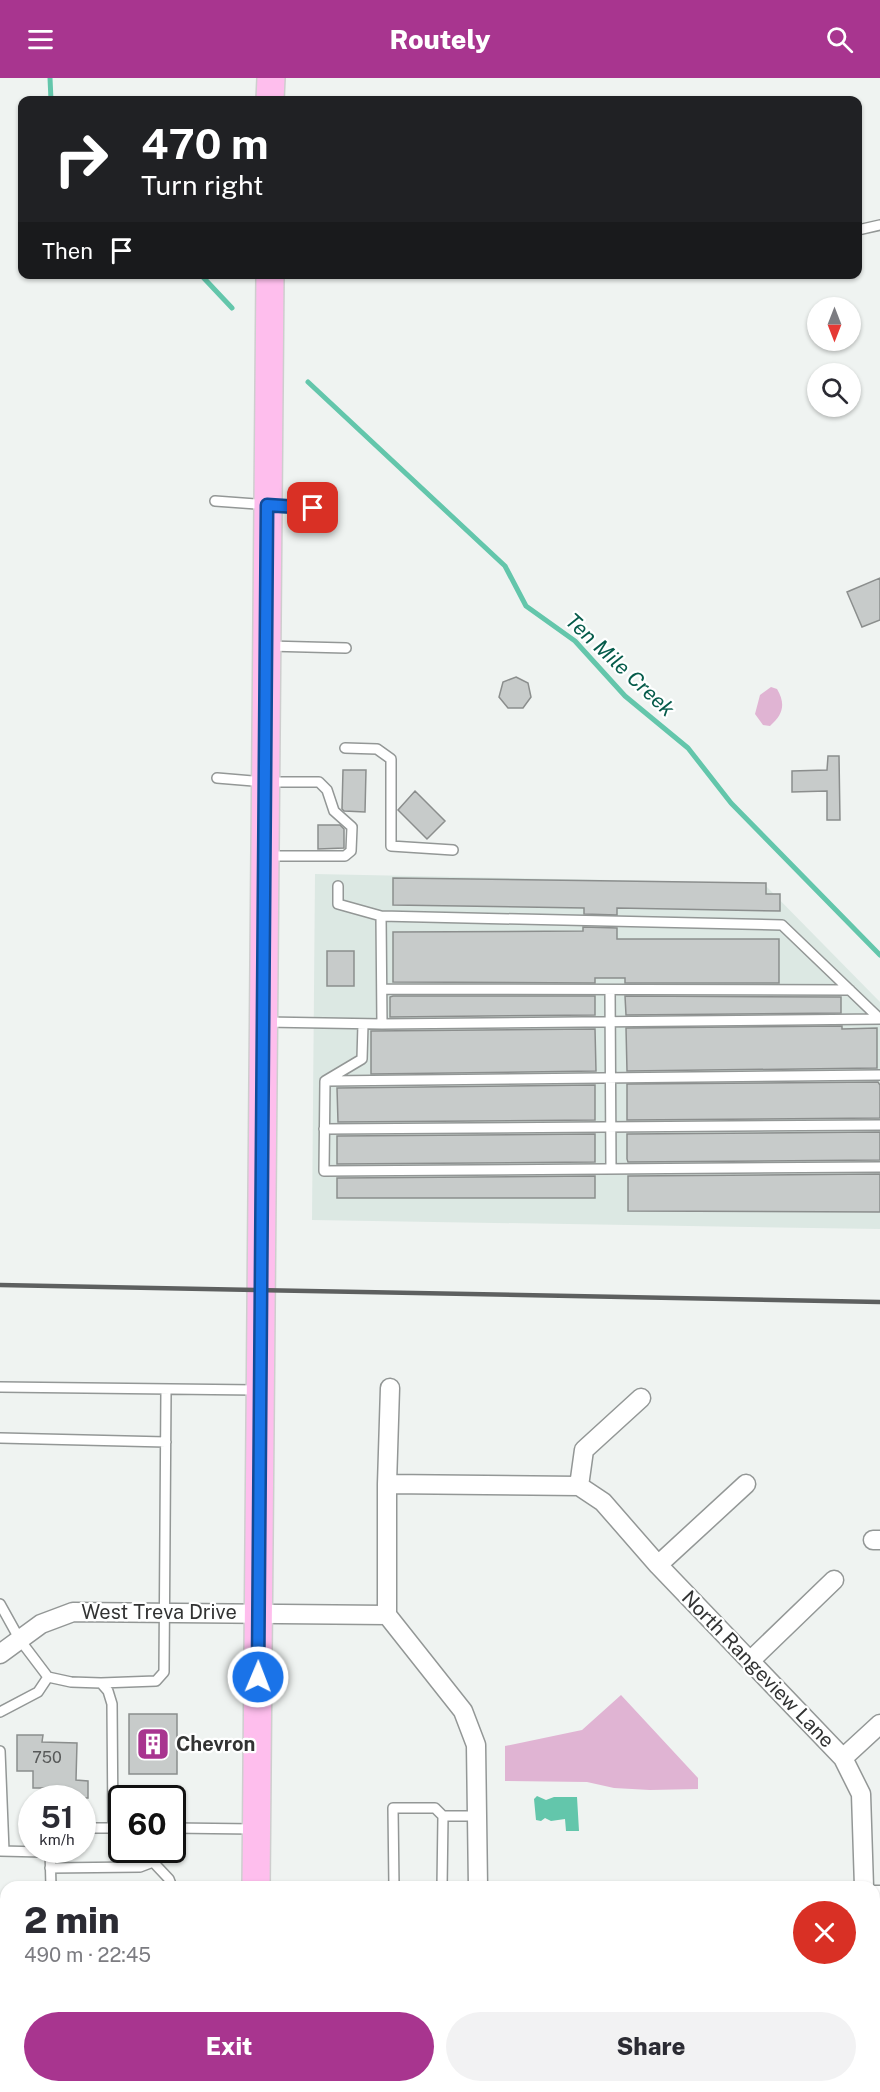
<!DOCTYPE html>
<html lang="en">
<head>
<meta charset="utf-8">
<style>
  :root { --surface:#fff; --page:#f2f2f3; --text:#2b2b33; --muted:#7c7c81; --accent:#a8358f }
  body { margin:0; font-family:"Public Sans",sans-serif; background:var(--page); color:var(--text); height:100vh; display:flex; flex-direction:column; font-size:22px; white-space:nowrap }
  * { box-sizing:border-box; margin:0 }
  p { font-size:20px; color:var(--muted) }
  .icon { flex:none; width:33px; height:33px; fill:none; stroke:currentColor; stroke-width:2; stroke-linecap:round; stroke-linejoin:round }
  .map { position:relative; flex:1; overflow:hidden }
  .drawer { position:absolute; left:0px; top:1803px; width:880px; height:212px; display:flex; flex-direction:column; background:var(--surface); border-radius:18px 18px 0 0; box-shadow:0 2px 4px #0004 }
  .drawer>* { flex:none }
  .guide { position:absolute; left:18px; top:18px; width:844px; height:183px; border-radius:12px; box-shadow:0 2px 4px #0004; background:#202124; color:#fff; overflow:hidden }
  .needle { width:39px; rotate:180deg }
  .buttons { position:absolute; left:807px; top:219px; display:grid; gap:12px }
  .buttons a { display:grid; place-items:center; width:54px; height:54px; border-radius:50%; background:var(--surface); box-shadow:0 2px 4px #0004; font-size:30px }
  .speed { position:absolute; left:18px; top:1707px; display:flex; gap:12px; font-size:30px; font-weight:700; text-align:center }
  .speed>* { display:grid; place-content:center; width:78px; height:78px; border-radius:50%; background:var(--surface); box-shadow:0 2px 4px #0004; line-height:1 }
  .speed small { font-size:15px; font-weight:400 }
  .speed .limit { border:3px solid #111; border-radius:9px; background:#fff; color:#111 }
  .pin { position:absolute; display:grid; place-items:center; width:51px; height:51px; color:#fff; margin:-26px; border-radius:12px; box-shadow:0 3px 9px #0006 }
  .me { position:absolute; width:66px; margin:-33px; rotate:1deg; stroke-linejoin:round; filter:drop-shadow(0 0 4px #0008) }
  .turn { display:flex; align-items:center; gap:21px; height:126px; padding:0 24px; font-size:27px }
  .turn .icon { width:78px; height:78px; stroke-width:2.5 }
  .turn b { display:block; font-size:42px; line-height:51px }
  .then { display:flex; align-items:center; height:57px; padding:0 24px; background:#0003; gap:12px; font-size:22px }
  .round { display:grid; place-items:center; flex:none; width:63px; height:63px; border-radius:32px; background:var(--page) }
  .head { display:flex; align-items:center; justify-content:space-between; height:102px; padding:0 24px }
  h1 { font-size:36px; font-weight:800; line-height:45px }
  .primary-button { display:flex; gap:12px; margin-top:auto; padding:12px 24px }
  .primary-button a { flex:1; height:69px; border-radius:36px; background:var(--accent); color:#fff; font-size:24px; font-weight:800; line-height:69px; text-align:center }
  .primary-button a+a { background:var(--page); color:var(--text) }
  header { display:flex; justify-content:space-between; align-items:center; height:78px; padding:0 24px; background:var(--accent); color:#fff; font-size:27px; font-weight:800 }
  .map>svg:first-child { display:block }
  .built { fill:#dce8e3 }
  .green { fill:#e0b4d3 }
  .water { fill:#63c6ab }
  .lines { fill:none; stroke-linecap:round; stroke-linejoin:round }
  .stream { stroke:#63c6ab; stroke-width:5 }
  .building { fill:#c7cbca; stroke:#8b8e8d; stroke-width:1.5 }
  .service-casing { stroke:#939796; stroke-width:12 }
  .minor-casing { stroke:#939796; stroke-width:21 }
  .tertiary-casing { stroke:#939796; stroke-width:24 }
  .primary-casing { stroke:#cecece; stroke-width:30 }
  .service { stroke:#fff; stroke-width:9 }
  .minor { stroke:#fff; stroke-width:18 }
  .tertiary { stroke:#fff; stroke-width:21 }
  .primary { stroke:#febeed; stroke-width:27 }
  .rail { stroke:#5d5f5f; stroke-width:4.5 }
  .route-casing { stroke:#114b97; stroke-width:15 }
  .route { stroke:#1a73e8; stroke-width:10 }
  .labels { text-anchor:middle; stroke-width:4.5; stroke-linejoin:round; paint-order:stroke }
  .number-label { font-size:16px; fill:#575959 }
  .street-label { font-size:20px; fill:#323333; stroke:#feffff }
  .poi-label { font-size:20px; font-weight:bold; fill:#323333; stroke:#feffff; text-anchor:start }
  .water-label { font-size:21px; font-style:italic; fill:#055b4a; stroke:#feffff }
</style>
</head>
<body>
<header><svg class="icon" aria-label="menu" viewBox="0 0 24 24"><path d="M4 6h16M4 12h16M4 18h16"/></svg>Routely<svg class="icon" aria-label="search" viewBox="0 0 24 24"><circle cx="10" cy="10" r="6"/><path d="M15 15l6 6"/></svg></header>
<div class="map">
<svg width="880" height="2014" viewBox="0 0 880 2014">
  <rect width="100%" height="100%" fill="#eff3f1"/>
  <path class="built" d="M315 796 763 805 880 924V1151L312 1142Z"/>
  <path class="green" d="M771 609 777 611C786 626 783 637 770 648L763 647 755 636 760 617Z
    M621 1617 698 1700V1711L650 1712 614 1710 587 1704 505 1703V1668L582 1652Z"/>
  <path class="water" d="M537 1718 546 1722 554 1719H577L579 1753H566L565 1741 551 1743 545 1740 541 1743 536 1742 534 1721Z"/>
  <g class="lines">
    <path class="stream" d="M50 0 51 22
      M200 196 232 230
      M308 304 505 488 526 528 575 563 625 618 688 670 731 725 880 877"/>
  </g>
  <path class="building" d="M880 500V542L862 549 847 514Z
    M516 599 528 605 531 619 523 630H508L499 619 503 604Z
    M828 678H839L840 742H827V713L792 714V693L827 692Z
    M343 692H366L365 734 344 733 342 731Z
    M415 713 445 743 427 761 398 732Z
    M318 747H340L344 751V770L318 771Z
    M393 800 766 805V816H780V833L617 830V837L584 836V830L393 827Z
    M583 849 617 850V861H779V905H625V900H595V905L393 904V854L583 853Z
    M327 873H354V908H327Z
    M393 918H595V937L390 939V919Z
    M625 918 841 919V935L626 937Z
    M842 948V951L877 950V990L627 993 626 950Z
    M595 951 596 993 371 996V953Z
    M878 1004 880 1007V1040L627 1042V1006Z
    M595 1007V1042L338 1044 337 1010Z
    M880 1054V1082L628 1084 627 1081V1056Z
    M595 1056V1084L337 1086V1058Z
    M880 1096V1134L628 1133V1098Z
    M595 1098V1120H337V1100Z
    M129 1636H177V1696H129Z
    M17 1657H43L42 1664 77 1665 76 1702 88 1703V1720H51V1710H33V1693H17Z"/>
  <g class="lines">
    <defs>
      <path id="service" d="M858 152 880 147
        M215 423 313 430
        M268 568 346 570
        M345 670 377 671 391 681V768L453 772
        M217 700 265 704H319L327 712 334 733 352 749 351 773 345 778H268
        M338 808V826L381 838
        M382 911 850 912
        M610 912 611 1091
        M266 944 382 946 880 941
        M363 946 362 981 325 1003 324 1093 880 1089
        M382 946 381 838 782 847 880 941
        M327 1003 880 997
        M324 1051 880 1047
        M0 1309 259 1312
        M0 1360 166 1364
        M0 1526 20 1562 48 1599 38 1614 0 1634
        M48 1599 71 1604 101 1605 108 1613 112 1626 113 1750
        M101 1605 156 1603 164 1594 166 1312
        M0 1673 4 1773
        M82 1750H122
        M172 1750 254 1751
        M50 1772 51 1809
        M0 1773 43 1774 48 1772
        M153 1784 169 1801 172 1809
        M50 1790 140 1789 153 1784 162 1772
        M394 1809 393 1730H435L443 1738
        M442 1809 443 1738H476
        M506 2014V2008"/>
      <path id="minor" d="M390 1310 387 1406V1537L463 1633 476 1667 478 1809
        M387 1406 579 1408
        M579 1408 603 1424 658 1487 843 1680 861 1716 864 1809
        M579 1408 584 1372 641 1320
        M873 1462H880
        M658 1487 746 1406
        M0 1576 41 1546 73 1534 387 1537
        M751 1582 834 1502
        M843 1680 880 1646
        M874 1817H880"/>
      <path id="tertiary" d="M0 1970H6
        M874 1976H880"/>
      <path id="primary" d="M270 22 271 0
        M256 1809 270 196
        M255 2014V2008"/>
    </defs>
    <use href="#service" class="service-casing"/>
    <use href="#minor" class="minor-casing"/>
    <use href="#tertiary" class="tertiary-casing"/>
    <use href="#primary" class="primary-casing"/>
    <use href="#service" class="service"/>
    <use href="#minor" class="minor"/>
    <use href="#tertiary" class="tertiary"/>
    <use href="#primary" class="primary"/>
    <path class="rail" d="M0 1207 880 1224"/>
  </g>
  <g class="lines">
    <defs>
      <path id="route" d="M258 1599 267 427 313 430"/>
    </defs>
    <use href="#route" class="route-casing"/>
    <use href="#route" class="route"/>
  </g>
  <defs>
    <symbol id="building-square" viewBox="-11 -11 22 22"><rect x="-9" y="-9" width="18" height="18" rx="4" fill="#a8358f" stroke="#feffff"/><path d="M-4-6H4V6H1V3H-1V6H-4ZM-2.5-4.3h1.7v1.8h-1.7ZM.8-4.3h1.7v1.8H.8ZM-2.5-1h1.7V.8h-1.7ZM.8-1h1.7V.8H.8Z" fill="#fff"/></symbol>
  </defs>
  <g fill-rule="evenodd">
    <use href="#building-square" x="134" y="1647" width="38" height="38"/>
  </g>
  <g class="labels">
    <g class="number-label">
      <text x="47" y="1685">750</text>
    </g>
    <g class="street-label">
      <text x="159" y="1541">West Treva Drive</text>
      <text transform="translate(758 1591) rotate(46)" y="7">North Rangeview Lane</text>
    </g>
    <g class="poi-label">
      <text x="176" y="1673">Chevron</text>
    </g>
    <g class="water-label">
      <text transform="translate(620 587) rotate(43)" y="7">Ten Mile Creek</text>
    </g>
  </g>
</svg>
<div class="buttons">
<a><svg class="needle" viewBox="-14 -14 28 28"><path d="M0-13l5 13h-10z" fill="#e53935"/><path d="M0 13l5-13h-10z" fill="#7c7c81"/></svg></a>
<a><svg class="icon" aria-label="search" viewBox="0 0 24 24"><circle cx="10" cy="10" r="6"/><path d="M15 15l6 6"/></svg></a>
</div>
<div class="speed"><div>51<small>km/h</small></div><div class="limit">60</div></div>
<div class="pin" style="left:313px;top:430px;background:#d93025"><svg class="icon" aria-label="arrive" viewBox="0 0 24 24"><path d="M6 21V4h12l-3 4 3 4H6"/></svg></div>
<svg class="me" style="left:258px;top:1599px" viewBox="-20 -20 40 40"><circle r="17" fill="#1a73e8" stroke="#fff" stroke-width="3"/><path d="M0-11L8 9 0 5-8 9z" fill="#fff"/></svg>
<div class="guide">
<div class="turn"><svg class="icon" aria-label="right" viewBox="0 0 24 24"><path d="M7 20v-9h11M14 6l5 5-5 5"/></svg><div><b>470 m</b>Turn right</div></div>
<div class="then">Then<svg class="icon" aria-label="arrive" viewBox="0 0 24 24"><path d="M6 21V4h12l-3 4 3 4H6"/></svg></div>
</div>
<section class="drawer">
<div class="head"><div><h1>2 min</h1><p>490 m · 22:45</p></div><a class="round" style="background:#d93025;color:#fff"><svg class="icon" aria-label="close" viewBox="0 0 24 24"><path d="M6 6l12 12M18 6L6 18"/></svg></a></div>
<div class="primary-button"><a>Exit</a><a>Share</a></div>
</section>
</div>
</body>
</html>
